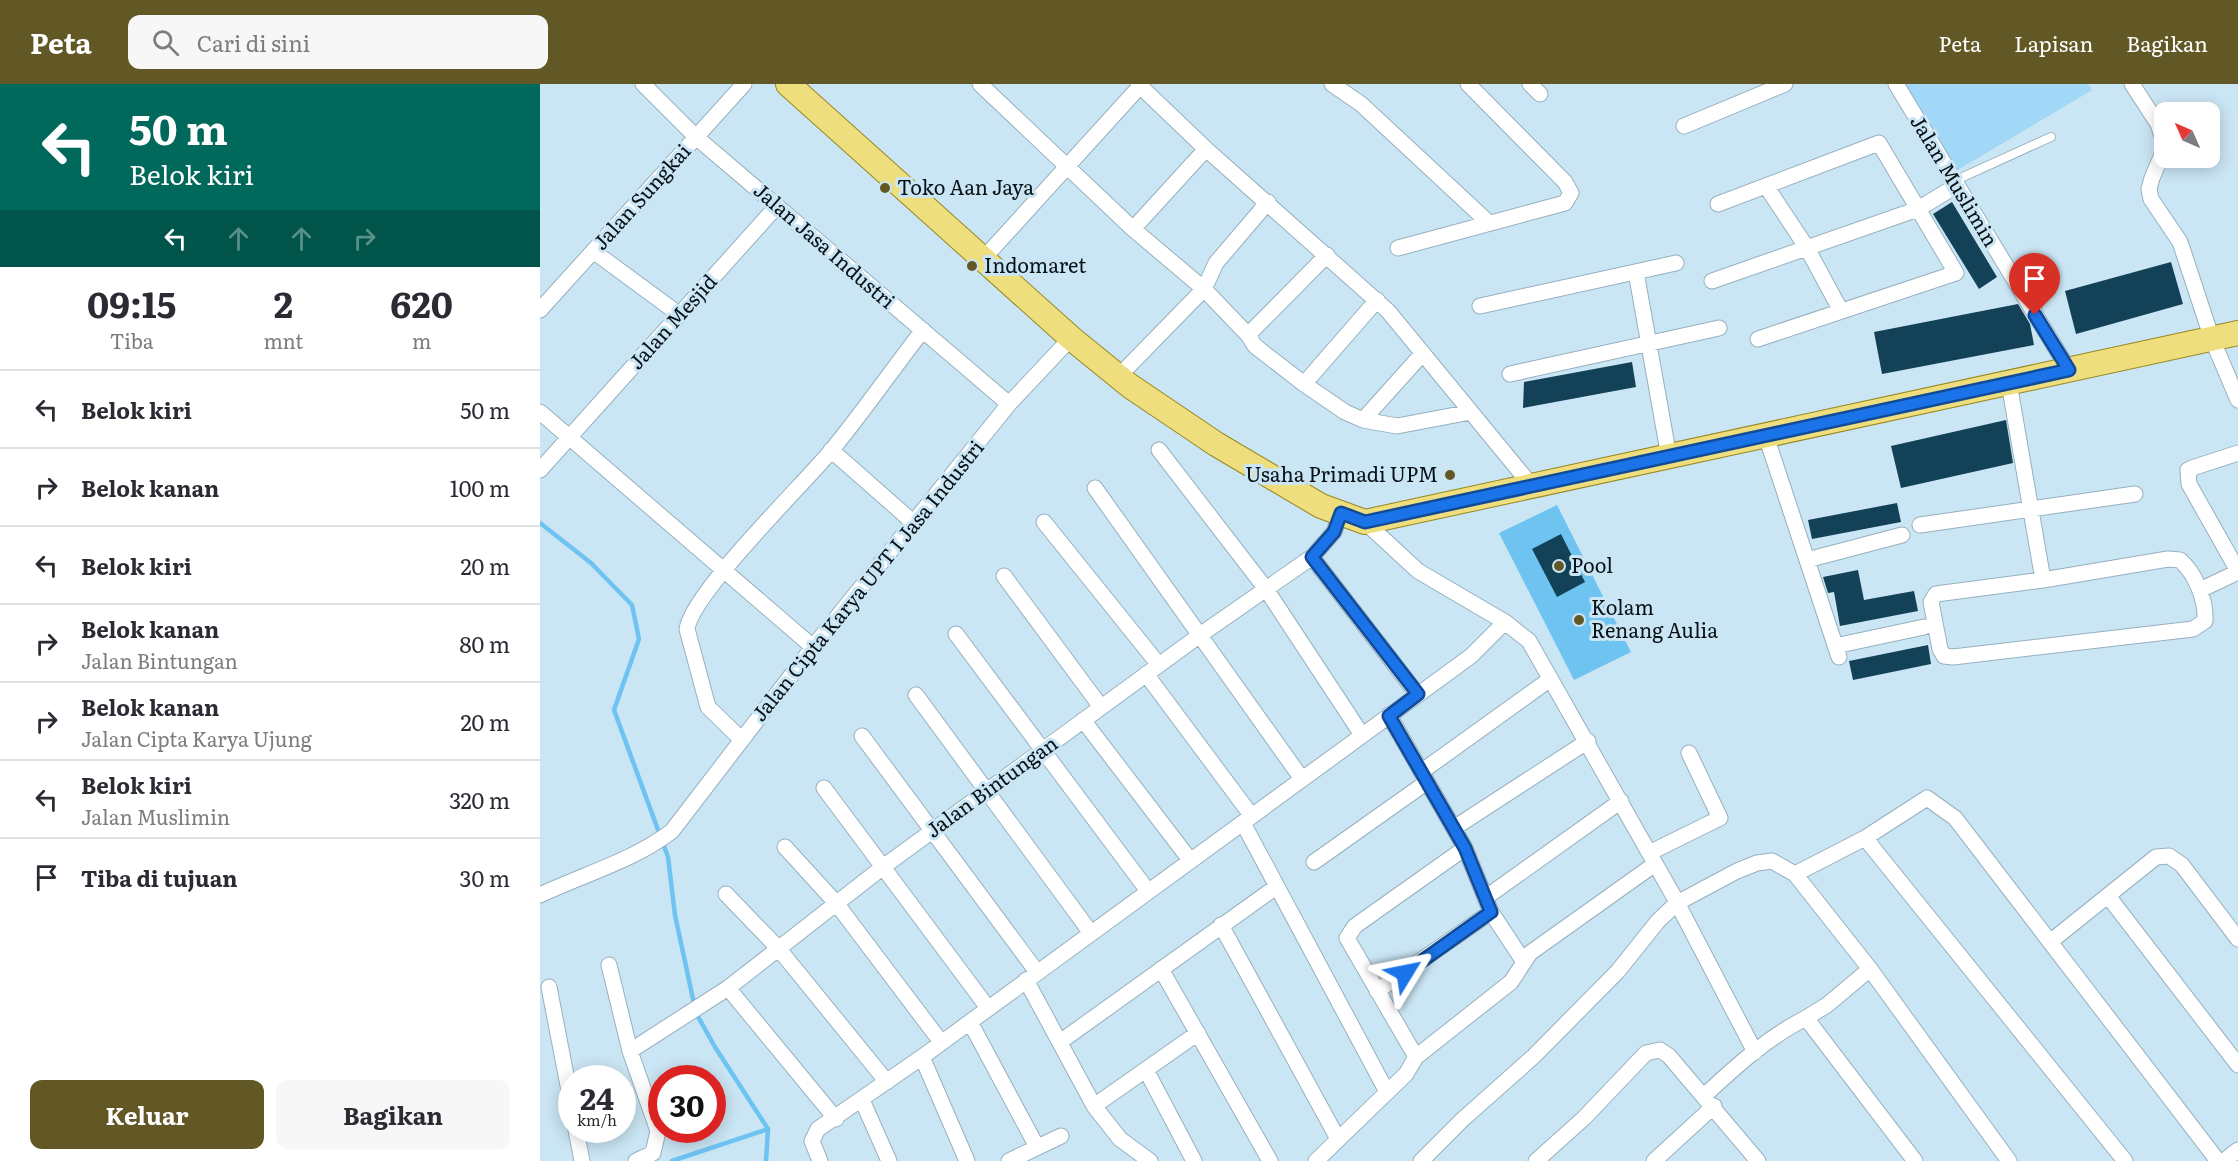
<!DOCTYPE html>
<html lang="id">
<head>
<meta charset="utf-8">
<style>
  :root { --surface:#fff; --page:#f7f7f7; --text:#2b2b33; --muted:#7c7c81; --line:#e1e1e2; --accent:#625825 }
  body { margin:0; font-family:Literata,serif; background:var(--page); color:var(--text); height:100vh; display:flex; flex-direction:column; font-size:22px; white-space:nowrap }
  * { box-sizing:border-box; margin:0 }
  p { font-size:20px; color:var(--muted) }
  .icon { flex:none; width:33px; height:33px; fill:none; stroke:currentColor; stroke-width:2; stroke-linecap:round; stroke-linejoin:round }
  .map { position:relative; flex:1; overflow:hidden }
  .details { display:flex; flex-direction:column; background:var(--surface); width:540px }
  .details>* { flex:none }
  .top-card { background:#00695c; color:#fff; overflow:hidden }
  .needle { width:39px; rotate:315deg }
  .buttons { position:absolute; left:1614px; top:18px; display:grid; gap:12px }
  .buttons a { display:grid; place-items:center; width:66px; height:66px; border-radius:12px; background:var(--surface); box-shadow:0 3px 15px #0003; font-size:30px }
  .speed { position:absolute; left:18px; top:981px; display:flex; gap:12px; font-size:30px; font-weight:700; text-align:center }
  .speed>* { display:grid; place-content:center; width:78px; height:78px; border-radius:50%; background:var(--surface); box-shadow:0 3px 15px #0003; line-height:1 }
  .speed small { font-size:15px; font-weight:400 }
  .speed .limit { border:9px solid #d22; background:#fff; color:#111 }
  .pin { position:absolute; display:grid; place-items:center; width:51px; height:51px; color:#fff; margin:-62px -26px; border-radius:50% 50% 50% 0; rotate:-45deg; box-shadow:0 0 6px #0007 }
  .pin .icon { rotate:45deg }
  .me { position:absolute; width:66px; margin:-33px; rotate:55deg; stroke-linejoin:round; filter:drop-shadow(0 0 4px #0008) }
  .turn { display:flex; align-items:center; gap:21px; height:126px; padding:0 30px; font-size:27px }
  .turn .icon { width:78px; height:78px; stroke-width:2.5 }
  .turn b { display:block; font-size:42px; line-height:51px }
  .lanes { display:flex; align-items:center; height:57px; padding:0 30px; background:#0003; justify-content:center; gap:30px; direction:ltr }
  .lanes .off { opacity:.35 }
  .eta { display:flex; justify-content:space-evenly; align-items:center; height:102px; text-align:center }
  .eta b { font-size:36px; font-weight:700; line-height:42px }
  .button { display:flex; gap:12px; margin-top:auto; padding:12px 30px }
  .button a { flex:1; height:69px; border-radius:12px; background:var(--accent); color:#fff; font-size:24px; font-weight:700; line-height:69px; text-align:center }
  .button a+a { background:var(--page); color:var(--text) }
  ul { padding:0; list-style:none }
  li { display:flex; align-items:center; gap:18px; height:78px; padding:0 30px; border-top:2px solid var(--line) }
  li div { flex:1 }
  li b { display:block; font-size:22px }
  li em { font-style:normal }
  header { display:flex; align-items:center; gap:36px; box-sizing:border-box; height:84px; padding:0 30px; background:var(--accent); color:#fff }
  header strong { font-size:28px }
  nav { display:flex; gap:33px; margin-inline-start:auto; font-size:21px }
  .search { width:420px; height:54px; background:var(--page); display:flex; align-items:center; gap:15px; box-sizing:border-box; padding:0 21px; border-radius:12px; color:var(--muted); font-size:22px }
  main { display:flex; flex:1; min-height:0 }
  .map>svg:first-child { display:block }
  .green { fill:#a1d7f7 }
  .water { fill:#6fc3f1 }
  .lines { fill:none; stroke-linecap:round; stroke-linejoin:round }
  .stream { stroke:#6fc3f1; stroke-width:4.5 }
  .building { fill:#124158 }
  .lane-casing { stroke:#96b0bf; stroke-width:10 }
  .street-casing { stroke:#96b0bf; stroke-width:17 }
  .primary-casing { stroke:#978821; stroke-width:26 }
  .lane { stroke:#fff; stroke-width:8 }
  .street { stroke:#fff; stroke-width:15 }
  .primary { stroke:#efde7d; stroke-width:24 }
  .route-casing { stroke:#114b97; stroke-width:15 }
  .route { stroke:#1a73e8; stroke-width:10 }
  .poi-dot { fill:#625825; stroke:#cae5f4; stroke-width:2 }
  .labels { text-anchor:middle; stroke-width:6; stroke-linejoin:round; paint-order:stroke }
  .street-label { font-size:20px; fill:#081116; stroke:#cae5f4 }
  .poi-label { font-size:20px; fill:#081116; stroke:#cae5f4; text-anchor:start }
</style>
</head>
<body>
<header>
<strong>Peta</strong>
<div class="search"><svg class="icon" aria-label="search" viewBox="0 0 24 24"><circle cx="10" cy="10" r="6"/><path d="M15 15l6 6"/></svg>Cari di sini</div>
<nav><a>Peta</a><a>Lapisan</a><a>Bagikan</a></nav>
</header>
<main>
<section class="details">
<div class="top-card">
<div class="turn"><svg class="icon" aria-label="left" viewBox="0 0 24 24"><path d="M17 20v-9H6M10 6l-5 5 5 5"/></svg><div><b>50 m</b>Belok kiri</div></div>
<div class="lanes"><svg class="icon" aria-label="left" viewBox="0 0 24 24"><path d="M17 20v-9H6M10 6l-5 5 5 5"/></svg><svg class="icon off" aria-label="ahead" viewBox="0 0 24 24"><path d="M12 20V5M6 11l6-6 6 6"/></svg><svg class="icon off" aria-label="ahead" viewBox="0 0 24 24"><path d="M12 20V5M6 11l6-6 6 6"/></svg><svg class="icon off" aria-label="right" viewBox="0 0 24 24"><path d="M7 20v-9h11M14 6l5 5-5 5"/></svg></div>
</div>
<div class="eta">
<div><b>09:15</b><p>Tiba</p></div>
<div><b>2</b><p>mnt</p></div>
<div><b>620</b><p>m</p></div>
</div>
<ul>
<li><svg class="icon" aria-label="left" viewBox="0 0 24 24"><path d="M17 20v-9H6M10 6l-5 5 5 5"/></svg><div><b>Belok kiri</b></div><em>50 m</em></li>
<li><svg class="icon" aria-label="right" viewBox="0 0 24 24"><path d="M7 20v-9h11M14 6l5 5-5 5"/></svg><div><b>Belok kanan</b></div><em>100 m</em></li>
<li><svg class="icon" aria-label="left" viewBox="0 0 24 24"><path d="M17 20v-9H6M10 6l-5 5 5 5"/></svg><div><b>Belok kiri</b></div><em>20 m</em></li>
<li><svg class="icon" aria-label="right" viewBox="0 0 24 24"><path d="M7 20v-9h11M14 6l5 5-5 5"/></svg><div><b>Belok kanan</b><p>Jalan Bintungan</p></div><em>80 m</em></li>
<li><svg class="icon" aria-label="right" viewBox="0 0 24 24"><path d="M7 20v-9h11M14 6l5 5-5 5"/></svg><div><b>Belok kanan</b><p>Jalan Cipta Karya Ujung</p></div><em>20 m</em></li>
<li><svg class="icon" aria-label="left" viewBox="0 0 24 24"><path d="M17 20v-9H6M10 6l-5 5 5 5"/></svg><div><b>Belok kiri</b><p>Jalan Muslimin</p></div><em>320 m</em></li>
<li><svg class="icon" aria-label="arrive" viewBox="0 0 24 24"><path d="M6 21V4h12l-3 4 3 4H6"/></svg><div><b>Tiba di tujuan</b></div><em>30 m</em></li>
</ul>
<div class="button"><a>Keluar</a><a>Bagikan</a></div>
</section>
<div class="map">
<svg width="1698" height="1077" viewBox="0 0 1698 1077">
  <rect width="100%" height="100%" fill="#cae5f4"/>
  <path class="green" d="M1364 0H1548L1552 6 1416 87Z"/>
  <path class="water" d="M1017 421 1091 568 1034 596 959 449Z"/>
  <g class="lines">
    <path class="stream" d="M0 439 51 479 92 521 99 555 74 626 128 773 135 831 156 929 175 963 228 1045
      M132 1077 228 1045 226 1077"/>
  </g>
  <path class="building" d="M1412 118 1457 193 1439 205 1393 130Z
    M1631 178 1643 220 1536 250 1525 207Z
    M1478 220 1490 240 1494 261 1342 290 1334 248Z
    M1092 278 1096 303 983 324 984 298Z
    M1466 336 1473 379 1361 404 1351 362Z
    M1357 419 1361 438 1272 455 1268 436Z
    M1021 450 1045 498 1017 513 992 465Z
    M1318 486 1324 516 1374 507 1378 527 1300 542 1294 508 1288 509 1283 493Z
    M1388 561 1391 580 1313 596 1309 577Z"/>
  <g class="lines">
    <defs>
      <path id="lane" d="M1414 97 1511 53"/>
      <path id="street" d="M103 0 156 53 469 320
        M440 0 593 145 664 205 708 251 715 262 764 300 805 328 823 336 857 342 931 328
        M598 0 666 65 848 227 986 395
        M792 0 821 20 949 139
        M990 0 1000 10
        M1356 0 1529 286
        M1592 0 1618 40 1624 58
        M1144 42 1245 0
        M1624 66 1612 94 1609 105 1611 115 1640 158 1672 255 1698 316
        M1226 102 1267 164 1301 227
        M1178 120 1339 59 1416 189 1218 255
        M593 145 666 65
        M858 164 1025 119 1031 109 1025 98 928 0
        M53 167 140 231
        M444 174 602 0
        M1096 188 1129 373
        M1172 197 1378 125 1416 102
        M940 222 1136 179
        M0 226 204 0
        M708 251 787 171
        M970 290 1179 244
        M579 292 664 205 676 179 728 118
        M1469 299 1503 496
        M764 300 837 216
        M0 328 273 563
        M823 336 883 269
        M1226 352 1299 573
        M291 366 375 440
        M619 366 726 505 822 651
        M1698 369 1652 384 1648 386 1649 400 1698 487
        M0 386 237 122
        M555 404 762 695
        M504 438 619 581
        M825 438 878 487 965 538 989 557 1133 811 1215 968
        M1380 441 1595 410
        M772 473 878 611
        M1628 475 1640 476C1656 490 1666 516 1665 537L1653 545 1413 573 1404 572 1400 565 1391 518 1396 510 1503 496Z
        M1267 476 1362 451
        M464 492 561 623
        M1660 506 1698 488
        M416 550 608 807
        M1295 562 1384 543
        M606 590 711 731
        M376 611 551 849
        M849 631 925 764 951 828 984 878
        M543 636 650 776
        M322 652 497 888
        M202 656 168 623 147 545C152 509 262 402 291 367 323 328 352 286 383 246
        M881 688 1009 596
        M284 704 448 924
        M703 739 847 1008
        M914 744 1048 657
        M1325 754 1585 1077
        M245 763 296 819 401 958
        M1109 769 1180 734 1149 669
        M774 778 887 698
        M1255 790 1325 754 1387 714 1415 734 1678 1077
        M186 810 238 864 347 998
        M0 811C44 790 93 777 132 747L273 563 469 320 531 254
        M1568 812 1698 981
        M945 814 1081 717
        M681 841 798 1055
        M1510 858 1616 773 1629 772 1642 781 1698 855
        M69 881 90 967 118 1047 113 1069 96 1077
        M621 885 730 1077
        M1330 885 1287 921 1266 934 1375 1077
        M486 896 554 1022 580 1055 610 1077
        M9 903 32 1022
        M188 904 296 1035
        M837 907 951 828
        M430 938 497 1063
        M520 958 736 803
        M90 967 188 904 343 783 660 551 772 473 794 448 801 429
        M382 973 427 1077
        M876 973 807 854 815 842 925 764
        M606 986 654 1077
        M1164 1012C1195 983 1228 953 1266 934
        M322 1016 349 1077
        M554 1022 658 949
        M36 1046 42 1077
        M280 1077 272 1057 278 1045 382 973 931 572 965 538
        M469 1077 521 1052
        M776 1077 866 990 876 973 971 898 990 869 1115 780
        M881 1077 922 1036 994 972 1078 887 1118 837 1137 819 1197 787 1217 779 1232 777 1255 790 1330 885 1469 1077
        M996 1077 1044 1034 1106 969 1120 966 1129 972 1218 1077
        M1114 1077 1174 1022
        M1684 1077 1698 1066"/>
      <path id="primary" d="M248 0 531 254 590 302 676 360 781 422 825 438 1698 249"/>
    </defs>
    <use href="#lane" class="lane-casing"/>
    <use href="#street" class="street-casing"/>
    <use href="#primary" class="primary-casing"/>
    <use href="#lane" class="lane"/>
    <use href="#street" class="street"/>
    <use href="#primary" class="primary"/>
  </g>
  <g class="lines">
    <defs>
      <path id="route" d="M865 889 951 828 925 764 849 632 878 610 772 473 794 448 801 429 825 438 1529 286 1495 231"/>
    </defs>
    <use href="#route" class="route-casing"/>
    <use href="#route" class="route"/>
  </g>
  <g class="poi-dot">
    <circle cx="345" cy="104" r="6"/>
    <circle cx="432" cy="182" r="6"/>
    <circle cx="910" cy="391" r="6"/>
    <circle cx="1019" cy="482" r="6"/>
    <circle cx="1039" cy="536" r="6"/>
  </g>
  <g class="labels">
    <g class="street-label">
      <text transform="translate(1414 97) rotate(59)" y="7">Jalan Muslimin</text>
      <text transform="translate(102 113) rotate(-48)" y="7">Jalan Sungkai</text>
      <text transform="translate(284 162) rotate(41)" y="7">Jalan Jasa Industri</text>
      <text transform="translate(133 238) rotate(-48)" y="7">Jalan Mesjid</text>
      <text transform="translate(328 497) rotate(-51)" y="7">Jalan Cipta Karya UPT I Jasa Industri</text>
      <text transform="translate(452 703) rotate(-36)" y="7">Jalan Bintungan</text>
    </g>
    <g class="poi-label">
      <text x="357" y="111">Toko Aan Jaya</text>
      <text x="444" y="189">Indomaret</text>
      <text x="898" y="398" text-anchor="end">Usaha Primadi UPM</text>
      <text x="1031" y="489">Pool</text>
      <text x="1051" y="531">Kolam<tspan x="1051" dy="23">Renang Aulia</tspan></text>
    </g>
  </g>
</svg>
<div class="buttons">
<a><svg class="needle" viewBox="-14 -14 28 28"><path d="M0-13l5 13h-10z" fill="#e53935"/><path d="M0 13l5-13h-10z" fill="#7c7c81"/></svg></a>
</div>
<div class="speed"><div>24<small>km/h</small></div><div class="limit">30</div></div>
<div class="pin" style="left:1495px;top:231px;background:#d93025"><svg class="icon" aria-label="arrive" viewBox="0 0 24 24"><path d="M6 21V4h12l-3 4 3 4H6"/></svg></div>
<svg class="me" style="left:865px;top:889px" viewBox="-20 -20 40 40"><path d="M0-17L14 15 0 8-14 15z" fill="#1a73e8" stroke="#fff" stroke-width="4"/></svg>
</div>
</main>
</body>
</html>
